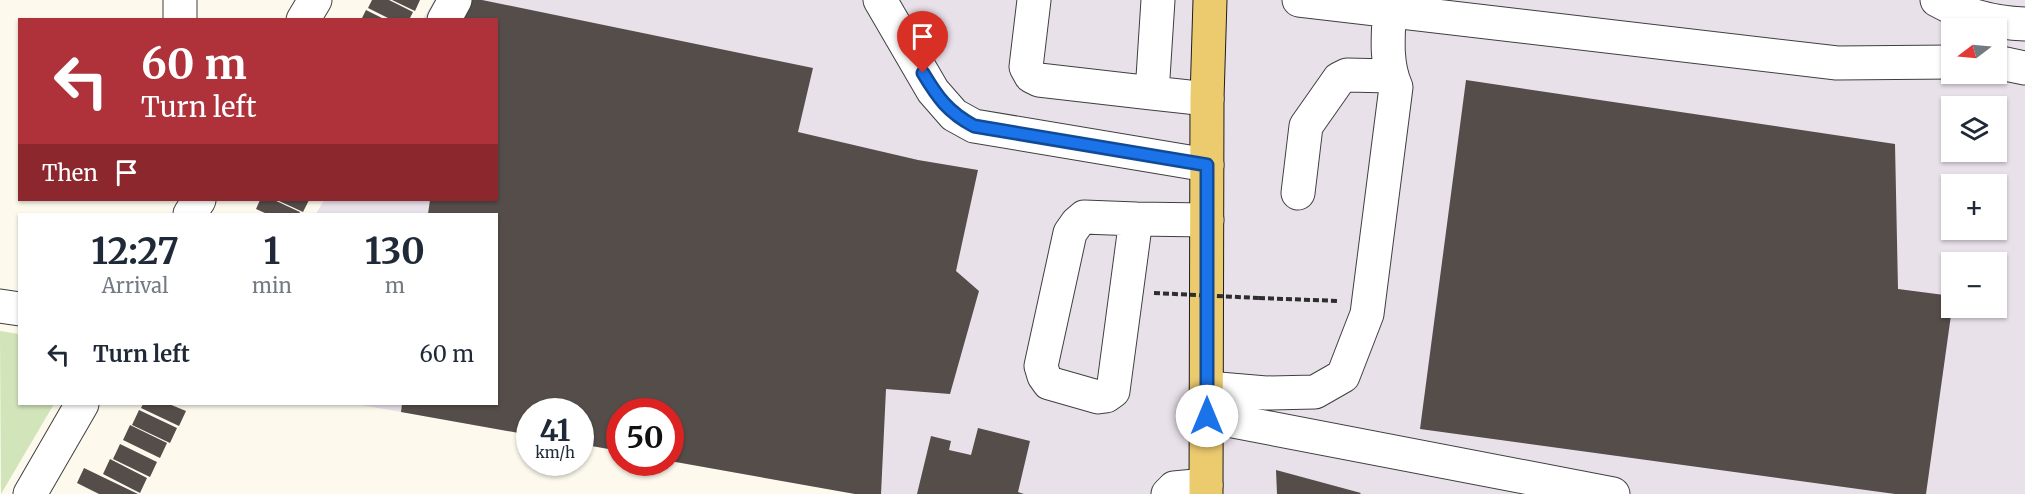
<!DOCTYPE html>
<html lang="en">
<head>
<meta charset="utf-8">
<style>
  :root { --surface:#fff; --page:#f6f6f7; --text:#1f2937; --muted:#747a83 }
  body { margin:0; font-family:Merriweather,serif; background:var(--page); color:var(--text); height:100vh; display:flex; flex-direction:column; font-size:22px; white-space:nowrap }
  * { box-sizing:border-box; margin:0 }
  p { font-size:20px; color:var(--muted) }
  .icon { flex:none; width:33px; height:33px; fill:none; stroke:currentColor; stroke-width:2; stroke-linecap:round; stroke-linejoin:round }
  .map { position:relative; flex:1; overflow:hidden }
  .side { position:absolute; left:18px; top:213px; width:480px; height:192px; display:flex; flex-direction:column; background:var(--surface); border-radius:0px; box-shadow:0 2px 4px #0004 }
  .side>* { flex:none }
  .banner { position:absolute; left:18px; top:18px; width:480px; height:183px; border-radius:0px; box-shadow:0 2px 4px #0004; background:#af313a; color:#fff; overflow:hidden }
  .needle { width:39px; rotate:254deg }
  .buttons { position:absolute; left:1941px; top:18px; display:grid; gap:12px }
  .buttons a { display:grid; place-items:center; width:66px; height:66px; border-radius:0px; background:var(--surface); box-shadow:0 2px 4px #0004; font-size:30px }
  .speed { position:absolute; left:516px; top:398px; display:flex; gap:12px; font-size:30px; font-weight:700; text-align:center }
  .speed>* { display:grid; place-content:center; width:78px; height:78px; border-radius:50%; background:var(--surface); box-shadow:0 2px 4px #0004; line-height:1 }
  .speed small { font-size:15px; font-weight:400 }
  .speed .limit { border:9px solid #d22; background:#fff; color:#111 }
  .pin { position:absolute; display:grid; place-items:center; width:51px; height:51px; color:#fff; margin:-62px -26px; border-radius:50% 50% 50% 0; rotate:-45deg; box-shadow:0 0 6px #0007 }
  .pin .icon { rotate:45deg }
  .me { position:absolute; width:66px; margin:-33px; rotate:0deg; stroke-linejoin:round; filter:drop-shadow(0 0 4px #0008) }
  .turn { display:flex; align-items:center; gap:21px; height:126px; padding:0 24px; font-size:27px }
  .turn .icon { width:78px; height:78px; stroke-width:2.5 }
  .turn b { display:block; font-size:42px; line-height:51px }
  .then { display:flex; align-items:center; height:57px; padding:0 24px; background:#0003; gap:12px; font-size:22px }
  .eta { display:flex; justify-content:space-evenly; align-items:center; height:102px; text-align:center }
  .eta b { font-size:36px; font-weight:700; line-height:42px }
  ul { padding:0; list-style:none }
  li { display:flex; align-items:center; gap:18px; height:78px; padding:0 24px }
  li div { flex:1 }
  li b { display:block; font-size:22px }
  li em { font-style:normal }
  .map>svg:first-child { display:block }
  .industrial { fill:#e9e1ea; fill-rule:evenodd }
  .green { fill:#d1e4ba }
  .building { fill:#544d49 }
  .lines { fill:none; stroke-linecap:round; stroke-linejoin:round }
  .minor-casing { stroke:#3f3f3f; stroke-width:35 }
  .major-casing { stroke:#1d1d1d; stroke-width:35 }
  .path { stroke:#2e2e2e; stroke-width:4; stroke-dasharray:6 3; stroke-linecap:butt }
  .minor { stroke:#fff; stroke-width:33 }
  .major { stroke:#ecca6e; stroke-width:33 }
  .path-bridge { stroke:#2e2e2e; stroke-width:4; stroke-dasharray:6 3; stroke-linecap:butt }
  .route-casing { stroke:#114b97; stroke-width:15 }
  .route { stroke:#1a73e8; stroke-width:10 }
</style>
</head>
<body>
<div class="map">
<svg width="2025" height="494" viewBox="0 0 2025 494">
  <rect width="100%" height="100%" fill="#fdfaed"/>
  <path class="industrial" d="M434 0H2025V494H855L671 461 670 411H620L619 451 581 444 580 411H530L529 435 356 404H496V214H316L324 200H496V20L423 19ZM1952 28H1996V74H1952ZM1952 106H1996V152H1952ZM1952 184H1996V230H1952ZM1952 262H1996V308H1952Z"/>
  <path class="green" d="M0 331 19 334 20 404H54L1 494Z"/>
  <path class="building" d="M372 0H389L413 12 409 20H392L368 8Z
    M392 0H420L415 11Z
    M457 0H482L813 68 798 132 918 160 978 170 956 271 979 291 950 394 886 389 881 494H855L670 461V411H620V451L580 444V411H530V435L401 412 402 404H496V214H428L430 200H496V20H454Z
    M366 10 386 20H361Z
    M1466 80 1895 144 1898 289 1952 296V308L1926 494H1895L1420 429Z
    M260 200H274L300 212 299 214H267L256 209Z
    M277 200H309L303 212Z
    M143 404H169L186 411 179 426 141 408Z
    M139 410 177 428 170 443 132 425Z
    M130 425 167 443 160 458 123 440Z
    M978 428 1030 441 1018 492 1024 494H917L931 436 951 441 949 450 971 455Z
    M120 444 157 462 150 477 113 459Z
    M110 459 147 478 140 493 103 474Z
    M84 468 138 494H99L77 483Z
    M1276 470 1361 493 1360 494H1277Z"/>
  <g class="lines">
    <defs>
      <path id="minor" d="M880 0 933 91 954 115 974 126 1207 165
        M1034 0 1026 67 1031 76 1039 80 1152 93 1158 0
        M1299 0 1837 63 1952 62
        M1937 0C1964 15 1994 23 2025 24
        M180 20V0
        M303 20 315 0
        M444 20 455 0
        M1996 62 2025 68
        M1152 93 1207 99
        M1298 193 1306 126 1339 79 1347 75 1391 76
        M190 214 199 200
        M1084 217 1136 219 1113 391 1106 396 1098 397 1049 383 1044 376 1041 366 1070 233 1077 223Z
        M1136 219 1207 220
        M0 306 20 309
        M1207 388 1266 393 1315 392 1343 376 1367 314 1396 87C1384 61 1389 28 1390 0
        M1207 416 1613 494
        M30 494 82 404
        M1168 494 1174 488 1206 485"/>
      <path id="major" d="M1206 494 1207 99 1210 0"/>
    </defs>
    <use href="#minor" class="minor-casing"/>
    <use href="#major" class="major-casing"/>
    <path class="path" d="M1259 298 1339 301"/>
    <use href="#minor" class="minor"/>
    <use href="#major" class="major"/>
    <path class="path-bridge" d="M1154 293 1259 298"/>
  </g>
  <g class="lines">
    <defs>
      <path id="route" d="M923 73C938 98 948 112 974 126L1207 165V416"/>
    </defs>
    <use href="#route" class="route-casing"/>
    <use href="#route" class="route"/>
  </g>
</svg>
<div class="buttons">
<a><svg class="needle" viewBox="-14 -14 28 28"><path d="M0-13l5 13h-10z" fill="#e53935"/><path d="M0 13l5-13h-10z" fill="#747a83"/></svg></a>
<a><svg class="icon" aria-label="layers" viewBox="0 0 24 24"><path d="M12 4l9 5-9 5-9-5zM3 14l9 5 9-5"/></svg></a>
<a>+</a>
<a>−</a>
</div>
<div class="speed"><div>41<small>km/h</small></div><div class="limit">50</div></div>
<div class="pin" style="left:923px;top:73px;background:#d93025"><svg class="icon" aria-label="arrive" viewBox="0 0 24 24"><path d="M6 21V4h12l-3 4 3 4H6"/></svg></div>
<svg class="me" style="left:1207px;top:416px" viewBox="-20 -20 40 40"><circle r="19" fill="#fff"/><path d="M0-13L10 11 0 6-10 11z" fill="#1a73e8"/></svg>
<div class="banner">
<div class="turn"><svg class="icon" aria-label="left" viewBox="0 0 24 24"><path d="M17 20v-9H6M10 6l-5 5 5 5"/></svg><div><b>60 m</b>Turn left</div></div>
<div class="then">Then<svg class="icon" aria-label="arrive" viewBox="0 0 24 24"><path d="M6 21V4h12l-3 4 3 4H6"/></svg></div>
</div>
<section class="side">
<div class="eta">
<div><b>12:27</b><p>Arrival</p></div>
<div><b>1</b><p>min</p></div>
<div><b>130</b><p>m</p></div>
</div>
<ul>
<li><svg class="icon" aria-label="left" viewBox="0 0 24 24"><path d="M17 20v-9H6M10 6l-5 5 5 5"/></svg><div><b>Turn left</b></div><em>60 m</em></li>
</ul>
</section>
</div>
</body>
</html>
